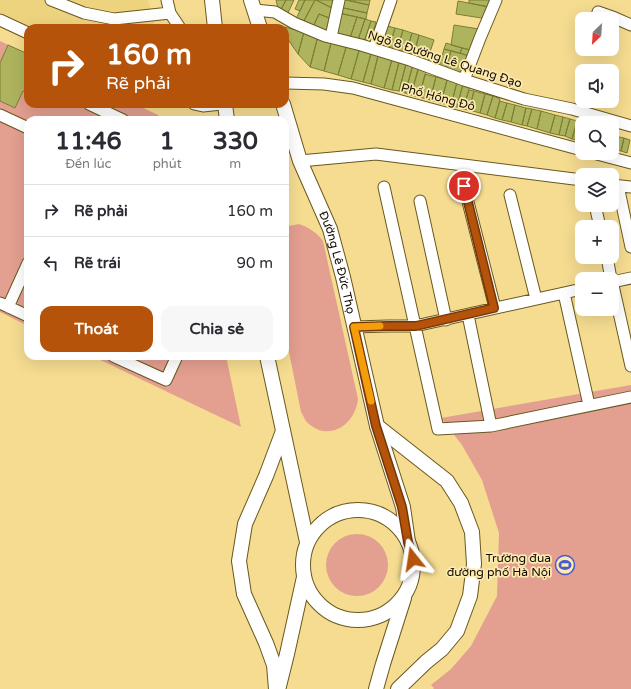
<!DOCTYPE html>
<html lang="vi">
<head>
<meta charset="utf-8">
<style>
  :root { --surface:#fff; --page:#f7f7f7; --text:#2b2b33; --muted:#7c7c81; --line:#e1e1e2; --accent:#b45309 }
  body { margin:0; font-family:"Varela Round",sans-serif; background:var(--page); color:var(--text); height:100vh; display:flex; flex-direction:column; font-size:15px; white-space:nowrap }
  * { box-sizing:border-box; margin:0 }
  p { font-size:13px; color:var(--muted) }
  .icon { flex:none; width:22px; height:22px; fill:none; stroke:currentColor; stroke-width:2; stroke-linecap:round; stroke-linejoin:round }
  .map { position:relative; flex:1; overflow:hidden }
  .panel { position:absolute; left:24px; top:116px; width:265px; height:244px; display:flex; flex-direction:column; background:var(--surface); border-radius:12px; box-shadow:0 4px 16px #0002 }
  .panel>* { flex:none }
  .guide { position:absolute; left:24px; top:24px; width:265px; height:84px; border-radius:12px; box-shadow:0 4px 16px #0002; background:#b45309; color:#fff; overflow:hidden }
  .needle { width:26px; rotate:205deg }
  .fabs { position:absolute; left:575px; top:12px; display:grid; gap:8px }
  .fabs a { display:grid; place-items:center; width:44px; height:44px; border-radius:8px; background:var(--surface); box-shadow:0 4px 16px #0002; font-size:20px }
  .pin { position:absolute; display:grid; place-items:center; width:34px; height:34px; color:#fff; margin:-17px; border:2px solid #fff; border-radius:50%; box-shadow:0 1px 4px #0007 }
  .me { position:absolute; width:44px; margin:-22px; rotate:345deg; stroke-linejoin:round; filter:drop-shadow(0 0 3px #0008) }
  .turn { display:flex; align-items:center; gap:14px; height:84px; padding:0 16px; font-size:18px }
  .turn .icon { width:52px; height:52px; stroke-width:2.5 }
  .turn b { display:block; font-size:28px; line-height:34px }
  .eta { display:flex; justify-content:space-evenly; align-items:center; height:68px; text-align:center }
  .eta b { font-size:24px; font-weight:800; line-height:28px }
  .button { display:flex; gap:8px; margin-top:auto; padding:8px 16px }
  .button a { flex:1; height:46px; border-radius:12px; background:var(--accent); color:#fff; font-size:16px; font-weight:800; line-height:46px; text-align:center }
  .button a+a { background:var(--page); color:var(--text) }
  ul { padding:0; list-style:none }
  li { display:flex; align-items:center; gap:12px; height:52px; padding:0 16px; border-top:1px solid var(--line) }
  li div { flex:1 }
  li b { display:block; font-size:15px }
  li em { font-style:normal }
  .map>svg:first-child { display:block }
  .built { fill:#eed37f }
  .green { fill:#e39f90 }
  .building { fill:#aeb45d; stroke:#7b7f34 }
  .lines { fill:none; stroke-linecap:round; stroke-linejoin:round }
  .minor-casing { stroke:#69581e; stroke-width:13 }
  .major-casing { stroke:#69581e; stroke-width:16 }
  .minor { stroke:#fff; stroke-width:11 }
  .major { stroke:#fff; stroke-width:14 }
  .route-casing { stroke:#753606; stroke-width:10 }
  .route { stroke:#b45309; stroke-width:7 }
  .slow { stroke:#f59e0b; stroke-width:7 }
  .labels { text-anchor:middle; stroke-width:3.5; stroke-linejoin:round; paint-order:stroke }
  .street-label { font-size:12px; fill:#110a00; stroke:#fdeaae }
  .poi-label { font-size:12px; fill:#110a00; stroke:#fdeaae; text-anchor:end }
</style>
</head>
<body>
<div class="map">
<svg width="631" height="689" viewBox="0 0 631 689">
  <rect width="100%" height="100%" fill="#f5dc91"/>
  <path class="built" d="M0 0H148L155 28H32L0 12Z"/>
  <path class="green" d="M0 41 28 54V104H135L158 115 162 120H28V326L0 312Z
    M299 224C310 228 316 232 323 241L358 399C356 419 339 436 319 430 314 428 309 425 306 421 304 418 303 415 301 412L285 332V228L289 226Z
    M92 356H226L241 427Z
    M631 385V689H433L434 688 431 685 451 669 471 646 497 596 499 533 482 480 462 445 441 418Z
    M326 565a31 31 0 1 1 62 0a31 31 0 1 1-62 0Z"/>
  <path class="building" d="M276 0H286L279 13Z
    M286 0H294L286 17 279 13Z
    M299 0H305L300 11 295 9Z
    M305 0H315L302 25 295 21Z
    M315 0H316L334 9 332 19 319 14 312 29 302 24Z
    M316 0H332L336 2 334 9Z
    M341 0H346L369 5 367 13 339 7Z
    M346 0H370L369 5Z
    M469 0H493L492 8 469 3Z
    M458 1 490 7 488 19 456 14Z
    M339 7 367 13 366 19 338 13Z
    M340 13 357 17 349 41 332 35Z
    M319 14 332 19 329 36 312 29Z
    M357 17 365 19 357 43 349 41Z
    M365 19 371 21 363 45 357 43Z
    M371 21 376 22 369 46 363 45Z
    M384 25 395 28 388 52 376 49Z
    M454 25 479 29 474 51 451 45Z
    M285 27 304 32 298 54 285 35Z
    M395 28 403 30 396 54 388 52Z
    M403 30 412 33 405 57 396 54Z
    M304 32 318 36 310 67 298 54Z
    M412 33 419 35 412 59 405 57Z
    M419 35 434 40 430 52 416 48Z
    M318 36 332 39 324 71 310 67Z
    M332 39 347 44 338 75 324 71Z
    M446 43 462 48 460 53 444 49Z
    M347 44 360 47 351 79 338 75Z
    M8 45 28 54V93L23 91 15 108 0 101V63Z
    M360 47 372 50 363 82 351 79Z
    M416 48 430 52 427 64 412 59Z
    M462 48 474 51 472 57 460 53Z
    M444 49 451 51 445 72 438 70Z
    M372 50 379 52 371 84 363 82Z
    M451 51 470 56 464 78 445 72Z
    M379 52 393 56 384 88 371 84Z
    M430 52 436 54 433 65 427 64Z
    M436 54 442 55 439 67 433 65Z
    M393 56 400 58 392 90 384 88Z
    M400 58 407 60 399 91 392 90Z
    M407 60 414 62 405 93 399 91Z
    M413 64 419 65 411 95 405 93Z
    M419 67 427 69 419 97 411 95Z
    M425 74 436 77 430 100 419 97Z
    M436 77 447 80 441 103 430 100Z
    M447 80 457 82 451 106 441 103Z
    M457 82 463 84 457 107 451 106Z
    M463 84 470 86 463 109 457 107Z
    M469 90 474 91 469 110 463 109Z
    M474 91 485 94 480 113 469 110Z
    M485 94 493 96 487 115 480 113Z
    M493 96 500 99 495 118 487 115Z
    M500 101 507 103 502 120 495 118Z
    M507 103 515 105 511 122 502 120Z
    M515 105 526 108 522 125 511 122Z
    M526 108 532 109 527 126 522 125Z
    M532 109 541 111 537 129 527 126Z
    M541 111 555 115 550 133 537 129Z
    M555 115 563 117 559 135 550 133Z
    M563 117 570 119 565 136 559 135Z
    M570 119 577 121 572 139 565 136Z
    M576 125 582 127V141L572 139Z
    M614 136 624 138 621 151 612 149V144Z
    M624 138 630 140 627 153 621 151Z"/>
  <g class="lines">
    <defs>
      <path id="minor" d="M51 0 84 13 114 19 170 13
        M167 0 170 13 180 28
        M255 10 275 12 294 23 325 36 361 45 410 60 464 80 524 99 572 109 631 126
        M597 19 598 12 615 18 631 25
        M0 20 28 33
        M331 37 339 0
        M374 49 391 0
        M464 80 480 38 496 0
        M285 83 324 84 353 88 582 150
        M89 104 123 120
        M194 104 203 106 221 104
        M0 115 28 128
        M593 153 631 163
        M300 161 376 154 582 180
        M612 185 631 187
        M464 186 495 308
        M618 186 631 247
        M384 187 438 429 491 426 631 397
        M510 195 536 299
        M420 201 446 320
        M595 205 600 227
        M607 257 611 279
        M612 281 631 366
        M612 282 631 278
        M564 293 589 405
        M0 303 28 316
        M8 307 28 263
        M468 315 491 426
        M354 327 388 326H415L582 289
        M113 356 166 380 177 356"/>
      <g id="major">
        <path d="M212 0 215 28"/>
        <path d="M251 0 260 28"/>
        <path d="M225 104 227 120"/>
        <path id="s1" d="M283 104 300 161 330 229 343 277 377 426 403 507 408 542"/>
        <path d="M267 356 307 542"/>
        <path d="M377 426 447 481 461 503 472 532 474 564 470 596 457 631 442 649 426 662 398 689"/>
        <circle cx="358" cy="565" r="55"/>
        <path d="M279 686 287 654 304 577"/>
        <path d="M276 689 274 665 266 643 244 594 239 561 245 524 266 476 283 431"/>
        <path d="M376 689 383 664 404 598"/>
      </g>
    </defs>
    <use href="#minor" class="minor-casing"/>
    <use href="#major" class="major-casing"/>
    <use href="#minor" class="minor"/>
    <use href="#major" class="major"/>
  </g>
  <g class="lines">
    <defs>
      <path id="route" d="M413 559 408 542 402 507 376 426 354 327 388 326H416L494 308 464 186"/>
    </defs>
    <use href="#route" class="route-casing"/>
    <use href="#route" class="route"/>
    <path class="slow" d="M371 401 354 327 380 326"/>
  </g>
  <defs>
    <symbol id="stadium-ring" viewBox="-11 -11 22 22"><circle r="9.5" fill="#fdeaae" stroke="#495acf" stroke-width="1.5"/><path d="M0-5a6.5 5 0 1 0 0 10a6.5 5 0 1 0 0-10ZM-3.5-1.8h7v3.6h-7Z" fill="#495acf"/></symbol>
  </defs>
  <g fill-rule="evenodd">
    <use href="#stadium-ring" x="554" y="554" width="22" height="22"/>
  </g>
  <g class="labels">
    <g class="street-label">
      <text transform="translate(445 59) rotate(18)" y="4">Ngõ 8 Đường Lê Quang Đạo</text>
      <text transform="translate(438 97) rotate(15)" y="4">Phố Hồng Đô</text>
      <text dy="4" stroke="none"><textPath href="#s1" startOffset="168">Đường Lê Đức Thọ</textPath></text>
    </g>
    <g class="poi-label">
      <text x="551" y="562">Trường đua<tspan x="551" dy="14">đường phố Hà Nội</tspan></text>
    </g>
  </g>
</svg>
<div class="fabs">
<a><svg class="needle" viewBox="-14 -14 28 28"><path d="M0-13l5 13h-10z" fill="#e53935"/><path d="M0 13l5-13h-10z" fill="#7c7c81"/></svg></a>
<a><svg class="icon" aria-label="sound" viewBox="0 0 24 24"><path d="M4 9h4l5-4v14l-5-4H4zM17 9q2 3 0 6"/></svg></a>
<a><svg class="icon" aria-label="search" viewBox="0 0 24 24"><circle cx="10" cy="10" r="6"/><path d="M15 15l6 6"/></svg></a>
<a><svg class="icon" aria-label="layers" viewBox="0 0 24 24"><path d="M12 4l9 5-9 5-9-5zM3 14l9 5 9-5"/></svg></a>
<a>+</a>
<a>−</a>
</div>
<div class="pin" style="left:464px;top:186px;background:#d93025"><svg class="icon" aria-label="arrive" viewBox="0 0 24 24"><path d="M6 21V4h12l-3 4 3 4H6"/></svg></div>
<svg class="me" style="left:413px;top:559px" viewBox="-20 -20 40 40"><path d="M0-17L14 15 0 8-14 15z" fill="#b45309" stroke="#fff" stroke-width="4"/></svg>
<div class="guide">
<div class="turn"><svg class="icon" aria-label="right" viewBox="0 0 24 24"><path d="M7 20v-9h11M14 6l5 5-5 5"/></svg><div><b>160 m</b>Rẽ phải</div></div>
</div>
<section class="panel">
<div class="eta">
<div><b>11:46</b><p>Đến lúc</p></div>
<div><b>1</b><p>phút</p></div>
<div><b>330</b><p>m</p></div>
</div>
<ul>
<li><svg class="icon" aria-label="right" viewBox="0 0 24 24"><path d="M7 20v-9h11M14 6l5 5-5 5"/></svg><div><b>Rẽ phải</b></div><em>160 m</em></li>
<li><svg class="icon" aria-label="left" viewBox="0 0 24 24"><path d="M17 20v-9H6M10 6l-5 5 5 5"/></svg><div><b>Rẽ trái</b></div><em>90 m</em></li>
</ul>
<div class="button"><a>Thoát</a><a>Chia sẻ</a></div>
</section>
</div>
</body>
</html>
